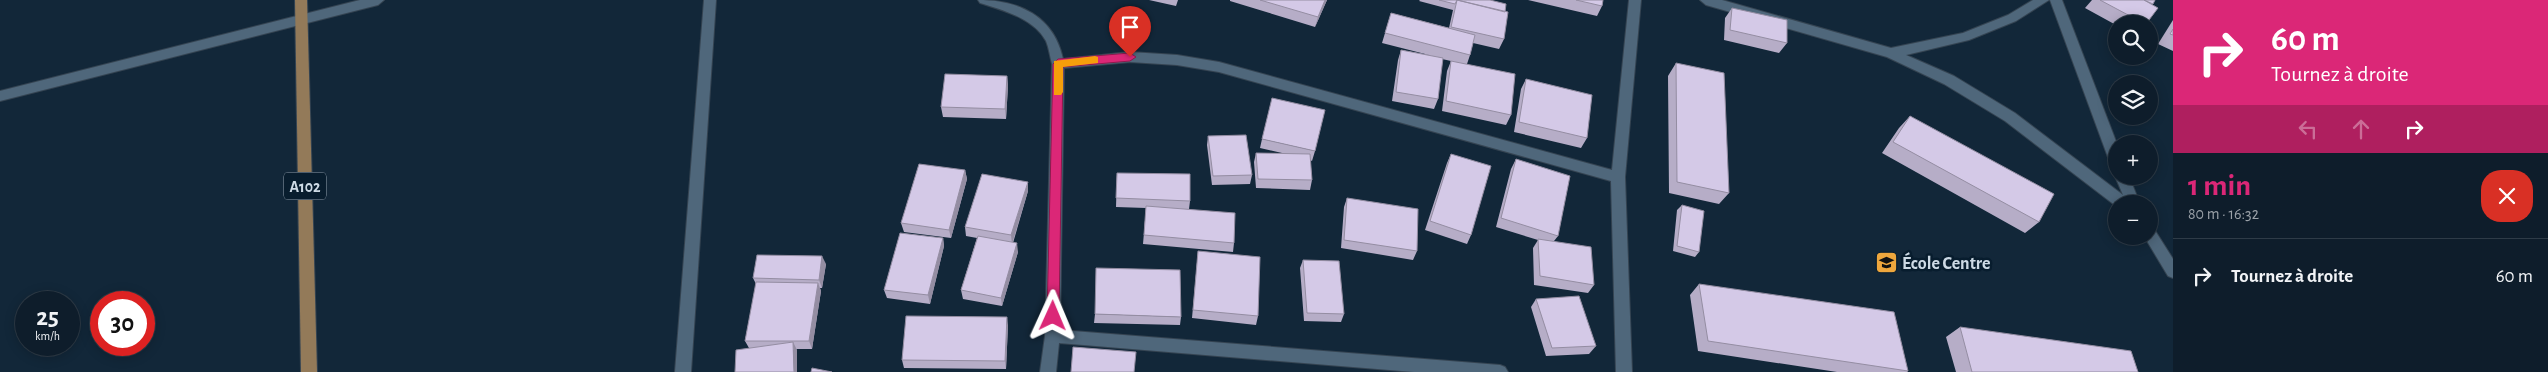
<!DOCTYPE html>
<html lang="fr">
<head>
<meta charset="utf-8">
<style>
  :root { --surface:#0e1d2b; --page:#1c2a37; --text:#f1f3f6; --muted:#9ba2a9; --line:#2e3b47; --accent:#db2777 }
  body { margin:0; font-family:"Alegreya Sans",sans-serif; background:var(--page); color:var(--text); height:100vh; display:flex; flex-direction:column; font-size:19px; white-space:nowrap }
  * { box-sizing:border-box; margin:0 }
  p { font-size:16px; color:var(--muted) }
  .icon { flex:none; width:28px; height:28px; fill:none; stroke:currentColor; stroke-width:2; stroke-linecap:round; stroke-linejoin:round }
  .map { position:relative; flex:1; overflow:hidden }
  .side { display:flex; flex-direction:column; background:var(--surface); width:375px }
  .side>* { flex:none }
  .guide { background:#db2777; color:#fff; overflow:hidden }
  .controls { position:absolute; left:2108px; top:15px; display:grid; gap:10px }
  .controls a { display:grid; place-items:center; width:50px; height:50px; border-radius:50%; background:var(--surface); box-shadow:0 2px 12px #0003,0 0 0 1px var(--line); font-size:25px }
  .speed { position:absolute; left:15px; top:291px; display:flex; gap:10px; font-size:25px; font-weight:700; text-align:center }
  .speed>* { display:grid; place-content:center; width:65px; height:65px; border-radius:50%; background:var(--surface); box-shadow:0 2px 12px #0003,0 0 0 1px var(--line); line-height:1 }
  .speed small { font-size:12px; font-weight:400 }
  .speed .limit { border:8px solid #d22; background:#fff; color:#111 }
  .pin { position:absolute; display:grid; place-items:center; width:42px; height:42px; color:#fff; margin:-51px -21px; border-radius:50% 50% 50% 0; rotate:-45deg; box-shadow:0 0 5px #0007 }
  .pin .icon { rotate:45deg }
  .me { position:absolute; width:55px; margin:-28px; rotate:1deg; stroke-linejoin:round; filter:drop-shadow(0 0 4px #0008) }
  .turn { display:flex; align-items:center; gap:18px; height:105px; padding:0 15px; font-size:22px }
  .turn .icon { width:65px; height:65px; stroke-width:2.5 }
  .turn b { display:block; font-size:35px; line-height:42px }
  .lanes { display:flex; align-items:center; height:48px; padding:0 15px; background:#0003; justify-content:center; gap:25px; direction:ltr }
  .lanes .off { opacity:.35 }
  .round { display:grid; place-items:center; flex:none; width:52px; height:52px; border-radius:20px; background:var(--page) }
  .overview { display:flex; align-items:center; justify-content:space-between; height:85px; padding:0 15px }
  h1 { font-size:30px; font-weight:600; line-height:38px; color:var(--accent) }
  ul { padding:0; list-style:none }
  li { display:flex; align-items:center; gap:15px; height:75px; padding:0 15px; border-top:1px solid var(--line) }
  li div { flex:1 }
  li b { display:block; font-size:19px }
  li em { font-style:normal }
  main { display:flex; flex:1; min-height:0 }
  .map>svg:first-child { display:block }
  .lines { fill:none; stroke-linecap:round; stroke-linejoin:round }
  .minor-casing { stroke:#354452; stroke-width:2 }
  .primary-casing { stroke:#354452; stroke-width:2 }
  .minor { fill:#4f677b; fill-rule:evenodd }
  .primary { fill:#937a59; fill-rule:evenodd }
  .wall { fill:#b6adc7 }
  .shaded-wall { fill:#948da2 }
  .building { fill:#d4c9e7; stroke:#948da2 }
  .route { fill:#db2777; stroke:#8e194d }
  .slow { fill:#f59e0b }
  .labels { text-anchor:middle; stroke-width:5; stroke-linejoin:round; paint-order:stroke }
  .shield { fill:#081d2e; stroke:#92a1ae; stroke-width:1 }
  .shield-label { font-size:16px; font-weight:bold; fill:#cddae5 }
  .poi-label { font-size:18px; font-weight:bold; fill:#cddae5; stroke:#081d2e; text-anchor:start }
</style>
</head>
<body>
<main>
<div class="map">
<svg width="2173" height="372" viewBox="0 0 2173 372">
  <rect width="100%" height="100%" fill="#122739"/>
  <g class="lines">
    <defs>
      <path id="minor" d="M360 0H384L378 5 0 101V91Z
        M704 0H716L691 372H675Z
        M978 0C1019 0 1054 16 1063 59L1130 52 1177 55 1219 62 1612 170 1629 0H1641L1625 177 1632 372H1616L1611 181 1219 72 1177 65 1130 62 1064 68 1060 330 1500 365 1505 367 1508 372H1414L1059 343 1056 372H1040L1045 336 1052 64C1050 57 1049 48 1046 41 1034 18 1002 10 980 3Z
        M1700 0H1722L1891 48 1963 33 2008 15 2033 0H2049L2016 21 1969 40 1906 55 1954 76 2015 113 2123 195 2115 176 2116 174V176H2129L2140 204H2116V206L2005 121 1944 84 1887 57 1706 5Z
        M2050 0H2062L2117 144 2116 165 2111 164 2109 160Z
        M2149 227 2154 229 2173 259V278L2168 276 2144 236H2149Z"/>
      <path id="primary" d="M295 0H307L317 372H301Z"/>
    </defs>
    <use href="#minor" class="minor-casing"/>
    <use href="#primary" class="primary-casing"/>
    <use href="#minor" class="minor"/>
    <use href="#primary" class="primary"/>
  </g>
  <path class="wall" d="M1149 0H1178L1176 6Z
    M1230 0H1327L1315 27 1230 1Z
    M1420 0H1490L1505 12 1504 39 1499 49 1473 43 1470 55 1467 64 1511 115 1506 125 1442 111 1447 71 1451 61 1442 59 1438 99 1434 109 1392 101 1398 60 1401 50 1429 55 1382 43 1391 13 1449 28 1453 10 1419 1Z
    M1528 0H1603L1602 6 1597 16Z
    M2092 0H2155L2152 5 2146 24H2116V25L2085 8Z
    M1732 8 1787 43 1779 53 1724 40 1725 18Z
    M2173 20V51L2158 44Z
    M1676 63 1729 193 1719 204 1669 193 1668 76Z
    M1007 76 1008 86 1006 119 943 117 941 107Z
    M1526 79 1587 138 1581 148 1514 132 1521 89Z
    M1910 116 2039 222 2025 233 1882 153 1899 128Z
    M1208 136 1252 175 1250 184 1212 185 1207 145Z
    M1262 139 1315 151 1312 161 1310 160 1312 180 1310 190 1256 188 1254 162 1256 153H1282L1260 148Z
    M1451 154 1471 235 1467 244 1425 230 1447 163Z
    M1516 159 1558 236 1554 241 1594 285 1588 293 1534 285 1533 248 1538 240 1496 227 1511 169Z
    M965 170 967 179 951 238 904 232 901 223Z
    M1117 173 1190 201 1189 209 1234 243 1233 252 1143 244 1146 208 1116 207Z
    M1028 182V191L1013 243 1018 252 1002 306 963 299 961 290 977 238 966 236 965 227Z
    M1347 198 1417 251 1413 260 1341 248 1344 207Z
    M1682 205 1699 252 1695 257 1673 251 1677 210Z
    M943 238 944 246 930 304 887 298 884 290Z
    M1198 251 1258 316 1256 325 1192 318Z
    M1303 260 1344 314 1341 322 1304 321 1300 268Z
    M826 264 822 288H820L821 291 812 349H796L797 350 749 348 745 341 756 284 753 278Z
    M1699 284 1908 371 1907 372H1837L1698 351 1690 295Z
    M1536 299 1596 346 1589 354 1546 356 1531 307Z
    M1095 314 1181 317 1180 325 1094 323Z
    M1008 325 1006 369 904 368 902 360Z
    M1960 327 2138 372H1956L1946 337Z"/>
  <path class="shaded-wall" d="M1325 0H1327L1315 27 1318 17Z
    M1007 76 1008 86 1006 119 1005 109Z
    M965 170 967 179 951 238 949 230Z
    M1028 182V191L1012 244 1011 235Z
    M943 238 944 246 930 304 928 295Z
    M1017 243 1018 252 1002 306 1001 298Z
    M822 256 826 264 822 288 819 280Z
    M818 283 821 291 812 349 809 341Z
    M1007 317 1008 325 1006 369 1005 361Z
    M793 342 797 350V372H794Z"/>
  <path class="building" d="M1260 0H1325L1318 17Z
    M1439 0H1490L1506 4 1505 12 1457 0 1455 4Z
    M1457 0 1508 12 1504 39 1451 27Z
    M1576 0H1603L1602 6Z
    M2100 0H2144L2158 8 2146 24H2145Z
    M2144 0H2155L2153 4Z
    M1732 8 1787 20V43L1730 30Z
    M1391 13 1475 35 1470 55 1385 33Z
    M2173 29V35L2170 34Z
    M1401 50 1443 58 1438 99 1396 92Z
    M1451 61 1515 74 1511 115 1446 101Z
    M1676 63 1724 73 1729 193 1677 182Z
    M945 74 1007 76 1005 109 941 107Z
    M1526 79 1592 95 1587 138 1519 122Z
    M1272 98 1325 110 1315 151 1262 139Z
    M1910 116 2054 194 2039 222 1893 142Z
    M1246 135 1252 175 1213 176 1208 136Z
    M1256 153 1310 154 1312 180 1258 179Z
    M1451 154 1491 166 1471 235 1430 221Z
    M1516 159 1570 176 1558 236 1501 218Z
    M919 164 965 170 949 230 901 223Z
    M1117 173 1190 174V201L1116 198Z
    M982 174 1028 182 1011 235 965 227Z
    M1347 198 1418 209 1417 251 1344 240Z
    M1682 205 1704 211 1699 252 1677 246Z
    M1146 206 1235 213 1234 243 1144 235Z
    M900 233 943 238 928 295 884 290Z
    M978 236 1017 243 1001 298 961 290Z
    M1538 239 1591 247 1594 285 1540 276Z
    M1198 251 1260 257 1258 316 1193 310Z
    M757 255 822 256 819 280 753 278Z
    M1303 260 1339 261 1344 314 1307 313Z
    M1096 268 1180 270 1181 317 1095 314Z
    M756 282 818 283 809 341H745Z
    M1699 284 1894 312 1908 371 1708 341Z
    M1579 296 1596 346 1552 348 1536 299Z
    M906 316 1007 317 1005 361 902 360Z
    M1960 327 2131 351 2138 372H1972Z
    M793 342 794 372H735L736 350Z
    M1073 347 1136 352 1134 372H1071Z
    M812 368 832 372H811Z"/>
  <path class="route" d="M1130 53 1136 57 1130 61 1063 67 1059 316 1053 322 1047 316 1053 64 1058 59Z"/>
  <path class="slow" d="M1095 56 1098 57V63L1063 67V92L1061 95H1054V61Z"/>
  <defs>
    <symbol id="school-square" viewBox="-11 -11 22 22"><rect x="-9" y="-9" width="18" height="18" rx="4" fill="#efa73d" stroke="#081d2e"/><path d="M0-5L7-2L0 1L-7-2ZM-4 1L0 2.5L4 1V4Q0 6-4 4Z" fill="#111"/></symbol>
  </defs>
  <g fill-rule="evenodd">
    <use href="#school-square" x="1874" y="250" width="25" height="25"/>
  </g>
  <g class="labels">
    <rect class="shield" x="284" y="172.5" width="42" height="27" rx="4"/>
    <g class="shield-label">
      <text x="305" y="192">A102</text>
    </g>
    <g class="poi-label">
      <text x="1902" y="269">École Centre</text>
    </g>
  </g>
</svg>
<div class="controls">
<a><svg class="icon" aria-label="search" viewBox="0 0 24 24"><circle cx="10" cy="10" r="6"/><path d="M15 15l6 6"/></svg></a>
<a><svg class="icon" aria-label="layers" viewBox="0 0 24 24"><path d="M12 4l9 5-9 5-9-5zM3 14l9 5 9-5"/></svg></a>
<a>+</a>
<a>−</a>
</div>
<div class="speed"><div>25<small>km/h</small></div><div class="limit">30</div></div>
<div class="pin" style="left:1130px;top:57px;background:#d93025"><svg class="icon" aria-label="arrive" viewBox="0 0 24 24"><path d="M6 21V4h12l-3 4 3 4H6"/></svg></div>
<svg class="me" style="left:1053px;top:316px" viewBox="-20 -20 40 40"><path d="M0-17L14 15 0 8-14 15z" fill="#db2777" stroke="#fff" stroke-width="4"/></svg>
</div>
<section class="side">
<div class="guide">
<div class="turn"><svg class="icon" aria-label="right" viewBox="0 0 24 24"><path d="M7 20v-9h11M14 6l5 5-5 5"/></svg><div><b>60 m</b>Tournez à droite</div></div>
<div class="lanes"><svg class="icon off" aria-label="left" viewBox="0 0 24 24"><path d="M17 20v-9H6M10 6l-5 5 5 5"/></svg><svg class="icon off" aria-label="ahead" viewBox="0 0 24 24"><path d="M12 20V5M6 11l6-6 6 6"/></svg><svg class="icon" aria-label="right" viewBox="0 0 24 24"><path d="M7 20v-9h11M14 6l5 5-5 5"/></svg></div>
</div>
<div class="overview"><div><h1>1 min</h1><p>80 m · 16:32</p></div><a class="round" style="background:#d93025;color:#fff"><svg class="icon" aria-label="close" viewBox="0 0 24 24"><path d="M6 6l12 12M18 6L6 18"/></svg></a></div>
<ul>
<li><svg class="icon" aria-label="right" viewBox="0 0 24 24"><path d="M7 20v-9h11M14 6l5 5-5 5"/></svg><div><b>Tournez à droite</b></div><em>60 m</em></li>
</ul>
</section>
</main>
</body>
</html>
